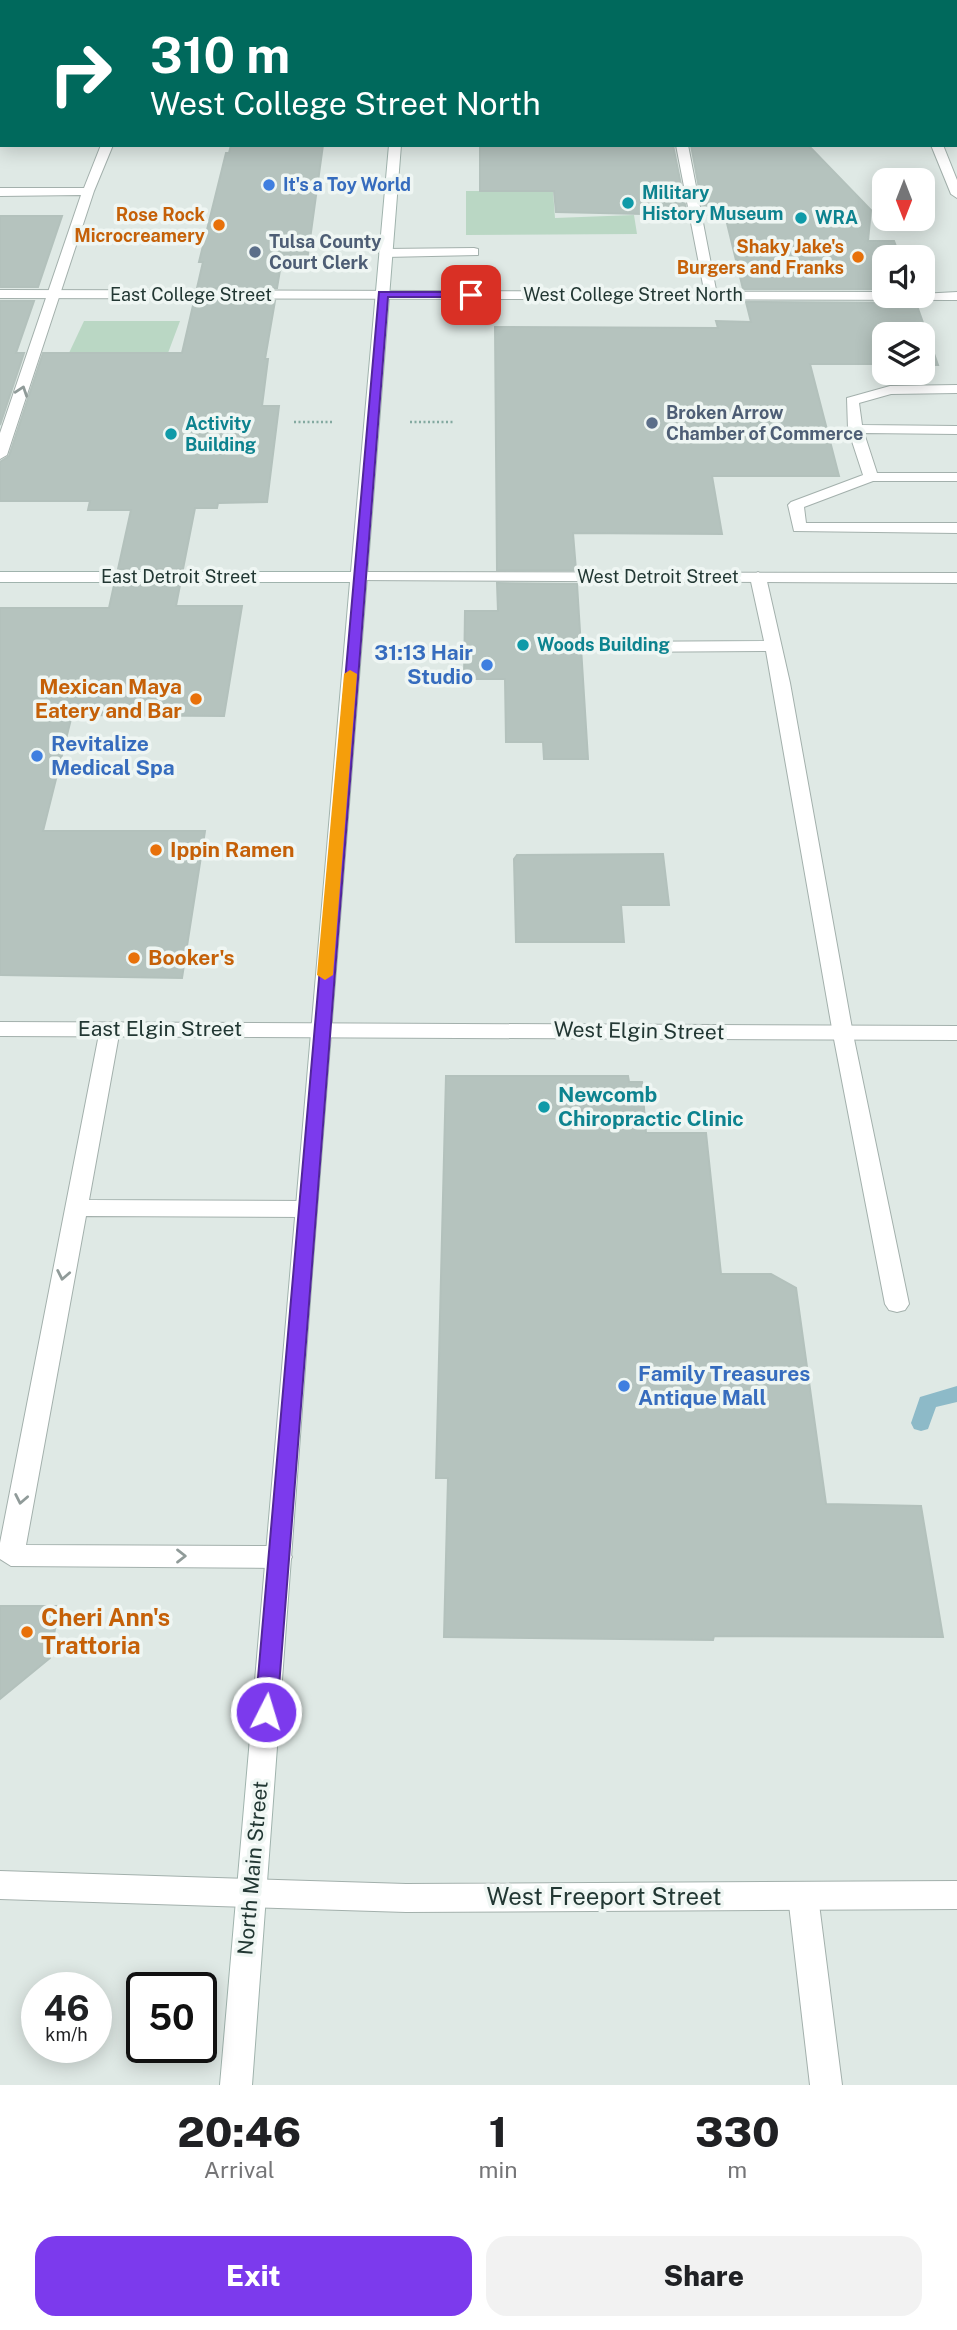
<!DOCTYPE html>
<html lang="en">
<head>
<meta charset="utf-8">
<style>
  :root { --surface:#fff; --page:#f2f2f2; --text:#202124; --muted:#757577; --accent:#7c3aed }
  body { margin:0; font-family:"Public Sans",sans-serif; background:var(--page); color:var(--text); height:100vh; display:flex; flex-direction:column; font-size:26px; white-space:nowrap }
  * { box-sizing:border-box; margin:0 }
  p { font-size:23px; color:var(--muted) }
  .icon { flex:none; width:38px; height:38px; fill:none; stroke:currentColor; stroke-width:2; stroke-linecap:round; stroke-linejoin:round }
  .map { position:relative; height:2085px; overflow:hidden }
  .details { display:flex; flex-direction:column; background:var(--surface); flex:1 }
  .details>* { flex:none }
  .top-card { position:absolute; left:0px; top:0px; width:957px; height:147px; box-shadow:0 4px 18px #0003; background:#00695c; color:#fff; overflow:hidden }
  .needle { width:46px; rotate:180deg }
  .controls { position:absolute; left:872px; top:168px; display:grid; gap:14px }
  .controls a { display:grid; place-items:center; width:63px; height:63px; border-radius:14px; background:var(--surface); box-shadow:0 4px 18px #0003; font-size:35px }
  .speed { position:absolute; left:21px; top:1972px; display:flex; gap:14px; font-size:35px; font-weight:700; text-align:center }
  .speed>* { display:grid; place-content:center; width:91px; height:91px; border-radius:50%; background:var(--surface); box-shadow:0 4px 18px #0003; line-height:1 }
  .speed small { font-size:18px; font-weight:400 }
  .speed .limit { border:4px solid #111; border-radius:10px; background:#fff; color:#111 }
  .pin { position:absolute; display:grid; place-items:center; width:60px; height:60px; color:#fff; margin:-30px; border-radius:14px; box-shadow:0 4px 10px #0006 }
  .me { position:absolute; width:77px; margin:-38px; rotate:5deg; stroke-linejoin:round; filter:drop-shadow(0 0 5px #0008) }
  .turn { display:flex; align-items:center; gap:24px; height:147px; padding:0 35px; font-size:32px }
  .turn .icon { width:91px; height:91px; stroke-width:2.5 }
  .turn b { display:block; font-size:49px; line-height:60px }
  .eta { display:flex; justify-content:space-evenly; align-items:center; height:119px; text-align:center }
  .eta b { font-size:42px; font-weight:800; line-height:49px }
  .action { display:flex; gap:14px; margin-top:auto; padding:14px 35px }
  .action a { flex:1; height:80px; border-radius:21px; background:var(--accent); color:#fff; font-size:28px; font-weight:800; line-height:80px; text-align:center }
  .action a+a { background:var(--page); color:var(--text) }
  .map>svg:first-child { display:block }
  .green { fill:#bad7c4 }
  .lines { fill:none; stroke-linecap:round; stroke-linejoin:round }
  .stream { fill:#8dbac8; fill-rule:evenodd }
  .building { fill:#b5c3be; stroke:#b3c1bc; stroke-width:2 }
  .lane-casing { stroke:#a3b0ac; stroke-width:2 }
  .street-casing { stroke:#a3b0ac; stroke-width:2 }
  .secondary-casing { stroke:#a0b3ad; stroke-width:2 }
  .path { stroke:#83a9a0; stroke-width:2.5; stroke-dasharray:2 2.5; stroke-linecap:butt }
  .lane { fill:#fff; fill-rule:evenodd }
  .street { fill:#fff; fill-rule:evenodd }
  .secondary { fill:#fff; fill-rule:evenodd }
  .oneway { stroke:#909b99 }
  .route { fill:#7c3aed; stroke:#51269a; stroke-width:2 }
  .slow { fill:#f59e0b }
  .shop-dot { fill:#3f7fe0; stroke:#eff6f3; stroke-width:2.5 }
  .culture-dot { fill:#0f9aa8; stroke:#eff6f3; stroke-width:2.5 }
  .food-dot { fill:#e8710a; stroke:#eff6f3; stroke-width:2.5 }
  .service-dot { fill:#5c6f8a; stroke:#eff6f3; stroke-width:2.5 }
  .labels { text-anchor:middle; stroke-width:7; stroke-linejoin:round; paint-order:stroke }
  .far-shop-label { font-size:18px; font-weight:bold; fill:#366cbe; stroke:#eff6f3; text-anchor:start }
  .far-culture-label { font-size:18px; font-weight:bold; fill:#0d838f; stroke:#eff6f3; text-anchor:start }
  .far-food-label { font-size:18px; font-weight:bold; fill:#c56008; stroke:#eff6f3; text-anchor:end }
  .far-service-label { font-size:18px; font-weight:bold; fill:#4e5e75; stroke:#eff6f3; text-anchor:start }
  .far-street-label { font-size:18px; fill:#223733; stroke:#eff6f3 }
  .shop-label { font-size:21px; font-weight:bold; fill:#366cbe; stroke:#eff6f3; text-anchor:start }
  .food-label { font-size:21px; font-weight:bold; fill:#c56008; stroke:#eff6f3; text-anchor:start }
  .street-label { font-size:21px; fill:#223733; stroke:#eff6f3 }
  .culture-label { font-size:21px; font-weight:bold; fill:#0d838f; stroke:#eff6f3; text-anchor:start }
  .near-food-label { font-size:24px; font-weight:bold; fill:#c56008; stroke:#eff6f3; text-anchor:start }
  .near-street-label { font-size:24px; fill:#223733; stroke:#eff6f3 }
</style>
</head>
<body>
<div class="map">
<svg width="957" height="2085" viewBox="0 0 957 2085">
  <rect width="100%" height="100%" fill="#dfe9e5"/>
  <path class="green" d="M466 191H553L555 218 634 215 637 234 466 235Z
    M84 321H180L168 353H69Z"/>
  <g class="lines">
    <path class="stream" d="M957 1386V1402L936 1407 928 1429 921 1431 914 1429 911 1423 920 1397Z"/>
  </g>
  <path class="building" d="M231 145H323L307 261 280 270 277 288H197L203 262H199L226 153H229Z
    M480 145H673L687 215 556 212 554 191H480Z
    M691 145H808L871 210 868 241H894L900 257H884V289H743L725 215H704Z
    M0 216H62L38 287H0Z
    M0 301H34L16 353H24L0 425Z
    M194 301H275L265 359H268L262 406H279L267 502 218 503 217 508H195L183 569H118L131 510H88L90 501H0V462L9 456 43 353H182Z
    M746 302 916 303 938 365H922V334H884V364H810L839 476H712L722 534 573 533 576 570H497L495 327 718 328 716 321 751 322Z
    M497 583 577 584 588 759H544L543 742H506L505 679H464L465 611H498Z
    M114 585H180L176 606H242L224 716 72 715 43 831H205L182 978 0 975V608H109Z
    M663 854 669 905H621L624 942H516L514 859 517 855Z
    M446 1076H628L629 1082H642L646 1133H706L721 1274H771L796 1288 826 1504 921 1506 943 1637 714 1636 713 1640 444 1637 448 1478H436Z
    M0 1606H59L50 1658 0 1699Z"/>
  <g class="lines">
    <defs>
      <path id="lane" d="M155 0H165V2H155Z
        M647 0H657V2H647Z
        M0 18H2V24H0Z
        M956 19H957V25H956Z
        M101 145H113L94 191 7 455 0 459V433L81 195 0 196V188H84Z
        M676 145H688L717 295 711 299 705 295Z
        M474 248 478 249V255L385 257 379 253 385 249Z
        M957 385V393L891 394 859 403 862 425 957 426V434L864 433 877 473H957V481H873L804 507 806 523H957V533L794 531 788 505 791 502 863 475 848 429 847 398 890 386Z
        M758 572 766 577 790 683 853 1034 909 1304 905 1310 897 1312 889 1310 885 1304 833 1034 766 651 606 652 598 647 606 642 764 641 750 577Z
        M110 1022 120 1029 89 1200 306 1201 314 1203 317 1209 314 1215 306 1217 86 1216 26 1545 279 1546 288 1550 292 1557 288 1564 279 1568 11 1566 0 1559V1543L100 1029Z
        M803 1882 814 1886 818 1896 842 2085H810L788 1896 792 1886Z"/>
      <path id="street" d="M870 0H880L881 2H871Z
        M0 96H2V102H0Z
        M931 145H943L957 180V198L951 194Z
        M0 290 884 292V296L957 292V300L0 298Z
        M359 572 957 573V583L353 580V574Z
        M0 1022 957 1026V1040L0 1036Z
        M0 1871 406 1884 957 1881V1909L406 1912 0 1899Z"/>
      <path id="secondary" d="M404 0H414V2H404Z
        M956 96H957V102H956Z
        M389 145H401L312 1274 252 2085H220L350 582H0V572H351Z"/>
    </defs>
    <use href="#lane" class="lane-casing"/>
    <use href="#street" class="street-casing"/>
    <use href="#secondary" class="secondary-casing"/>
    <path class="path" d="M294 422H334
      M410 422H454"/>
    <use href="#lane" class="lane"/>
    <use href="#street" class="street"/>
    <use href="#secondary" class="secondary"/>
  </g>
  <defs><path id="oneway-chevron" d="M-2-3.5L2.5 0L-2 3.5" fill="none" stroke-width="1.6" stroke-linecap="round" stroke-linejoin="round" transform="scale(1.75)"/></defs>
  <g class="oneway">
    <use href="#oneway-chevron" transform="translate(22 391) rotate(-71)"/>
    <use href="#oneway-chevron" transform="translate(63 1275) rotate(101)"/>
    <use href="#oneway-chevron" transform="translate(21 1499) rotate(101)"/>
    <use href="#oneway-chevron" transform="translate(181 1556)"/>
  </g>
  <path class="route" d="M379 292H471L476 295 471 297H388L277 1712 274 1719 266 1721 258 1719 255 1712Z"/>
  <path class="slow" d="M350 670 357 674 333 975 325 980 317 975 344 674Z"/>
  <g class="shop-dot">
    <circle cx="269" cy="185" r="7"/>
    <circle cx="487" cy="665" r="7"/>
    <circle cx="37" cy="756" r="7"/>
    <circle cx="624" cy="1386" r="7"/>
  </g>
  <g class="culture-dot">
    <circle cx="628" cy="203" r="7"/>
    <circle cx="801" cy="218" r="7"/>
    <circle cx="171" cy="434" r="7"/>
    <circle cx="523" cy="645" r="7"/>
    <circle cx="544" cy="1107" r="7"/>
  </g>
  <g class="food-dot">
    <circle cx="219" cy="225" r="7"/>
    <circle cx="858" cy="257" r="7"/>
    <circle cx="196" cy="699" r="7"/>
    <circle cx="156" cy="850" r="7"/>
    <circle cx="134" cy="958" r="7"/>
    <circle cx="27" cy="1632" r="7"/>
  </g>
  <g class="service-dot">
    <circle cx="255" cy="252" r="7"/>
    <circle cx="652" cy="423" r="7"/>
  </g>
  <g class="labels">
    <g class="far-shop-label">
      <text x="283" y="191">It's a Toy World</text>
    </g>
    <g class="far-culture-label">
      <text x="642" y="199">Military<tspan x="642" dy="21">History Museum</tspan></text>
      <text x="815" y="224">WRA</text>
      <text x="185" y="430">Activity<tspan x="185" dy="21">Building</tspan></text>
      <text x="537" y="651">Woods Building</text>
    </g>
    <g class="far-food-label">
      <text x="205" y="221">Rose Rock<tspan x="205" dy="21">Microcreamery</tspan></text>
      <text x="844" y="253">Shaky Jake's<tspan x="844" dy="21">Burgers and Franks</tspan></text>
    </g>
    <g class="far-service-label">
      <text x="269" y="248">Tulsa County<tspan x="269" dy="21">Court Clerk</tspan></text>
      <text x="666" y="419">Broken Arrow<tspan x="666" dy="21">Chamber of Commerce</tspan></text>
    </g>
    <g class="far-street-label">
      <text x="191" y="301">East College Street</text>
      <text x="633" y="301">West College Street North</text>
      <text x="179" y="583">East Detroit Street</text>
      <text x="658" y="583">West Detroit Street</text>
    </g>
    <g class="shop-label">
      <text x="473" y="660" text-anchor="end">31:13 Hair<tspan x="473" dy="24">Studio</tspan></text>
      <text x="51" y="751">Revitalize<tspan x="51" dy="24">Medical Spa</tspan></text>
      <text x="638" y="1381">Family Treasures<tspan x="638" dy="24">Antique Mall</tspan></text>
    </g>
    <g class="food-label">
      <text x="182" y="694" text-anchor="end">Mexican Maya<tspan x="182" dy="24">Eatery and Bar</tspan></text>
      <text x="170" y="857">Ippin Ramen</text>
      <text x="148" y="965">Booker's</text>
    </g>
    <g class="street-label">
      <text x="160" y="1036">East Elgin Street</text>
      <text transform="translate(639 1031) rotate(1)" y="7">West Elgin Street</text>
      <text transform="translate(253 1868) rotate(-85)" y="7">North Main Street</text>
    </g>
    <g class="culture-label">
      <text x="558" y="1102">Newcomb<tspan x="558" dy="24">Chiropractic Clinic</tspan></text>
    </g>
    <g class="near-food-label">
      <text x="41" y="1626">Cheri Ann's<tspan x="41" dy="28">Trattoria</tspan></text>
    </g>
    <g class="near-street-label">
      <text x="604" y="1905">West Freeport Street</text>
    </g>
  </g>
</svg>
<div class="controls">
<a><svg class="needle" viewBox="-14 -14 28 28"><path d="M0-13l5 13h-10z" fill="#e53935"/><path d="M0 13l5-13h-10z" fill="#757577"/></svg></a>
<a><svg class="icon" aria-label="sound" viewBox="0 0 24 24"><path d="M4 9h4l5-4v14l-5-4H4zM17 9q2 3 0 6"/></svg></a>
<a><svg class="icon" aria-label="layers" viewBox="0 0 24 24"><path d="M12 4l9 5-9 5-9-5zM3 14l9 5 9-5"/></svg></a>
</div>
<div class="speed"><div>46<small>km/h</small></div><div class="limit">50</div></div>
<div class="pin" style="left:471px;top:295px;background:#d93025"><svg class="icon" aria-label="arrive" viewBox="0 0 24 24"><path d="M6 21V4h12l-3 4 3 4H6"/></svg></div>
<svg class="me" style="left:266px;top:1712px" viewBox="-20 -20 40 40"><circle r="17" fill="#7c3aed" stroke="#fff" stroke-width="3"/><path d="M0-11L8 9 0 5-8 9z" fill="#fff"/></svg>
<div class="top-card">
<div class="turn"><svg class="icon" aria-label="right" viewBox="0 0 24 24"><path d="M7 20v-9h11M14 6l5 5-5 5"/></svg><div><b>310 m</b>West College Street North</div></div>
</div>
</div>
<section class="details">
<div class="eta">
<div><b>20:46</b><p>Arrival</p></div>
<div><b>1</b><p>min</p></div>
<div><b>330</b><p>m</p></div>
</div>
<div class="action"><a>Exit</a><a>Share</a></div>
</section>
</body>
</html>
